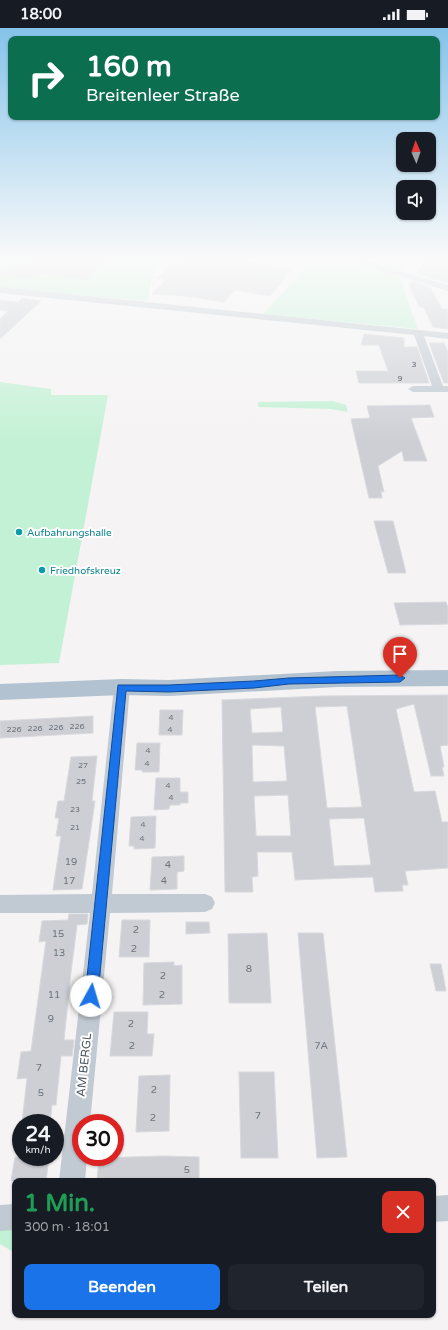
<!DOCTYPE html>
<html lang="de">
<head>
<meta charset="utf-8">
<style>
  :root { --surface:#171b24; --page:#20242c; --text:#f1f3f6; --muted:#9ea1a6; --accent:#1a73e8 }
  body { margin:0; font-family:"Varela Round",sans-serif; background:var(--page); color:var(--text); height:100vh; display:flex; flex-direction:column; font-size:15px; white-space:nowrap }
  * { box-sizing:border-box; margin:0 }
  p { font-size:13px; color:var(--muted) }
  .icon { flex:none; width:22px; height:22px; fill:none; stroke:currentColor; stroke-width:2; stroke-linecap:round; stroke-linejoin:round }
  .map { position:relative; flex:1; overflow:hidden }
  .panel { position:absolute; left:12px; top:1150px; width:424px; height:140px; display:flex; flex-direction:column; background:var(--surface); border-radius:8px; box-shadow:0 1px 3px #0004 }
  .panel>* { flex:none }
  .hud { position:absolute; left:8px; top:8px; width:432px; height:84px; border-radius:8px; box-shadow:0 1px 3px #0004; background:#0b6e4f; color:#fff; overflow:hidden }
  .needle { width:26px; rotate:358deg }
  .tools { position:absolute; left:396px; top:104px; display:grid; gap:8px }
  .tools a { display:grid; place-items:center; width:40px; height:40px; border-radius:8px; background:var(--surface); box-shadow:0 1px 3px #0004; font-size:20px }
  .speed { position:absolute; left:12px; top:1086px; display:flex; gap:8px; font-size:20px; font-weight:700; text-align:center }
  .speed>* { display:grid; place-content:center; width:52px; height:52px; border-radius:50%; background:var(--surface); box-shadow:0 1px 3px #0004; line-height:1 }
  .speed small { font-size:10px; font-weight:400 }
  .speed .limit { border:6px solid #d22; background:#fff; color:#111 }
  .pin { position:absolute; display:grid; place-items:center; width:34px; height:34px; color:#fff; margin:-41px -17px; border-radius:50% 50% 50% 0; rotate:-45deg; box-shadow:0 0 4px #0007 }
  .pin .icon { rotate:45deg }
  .me { position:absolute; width:44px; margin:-22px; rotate:6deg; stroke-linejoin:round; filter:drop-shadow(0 0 3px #0008) }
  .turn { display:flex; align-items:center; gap:14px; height:84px; padding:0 12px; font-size:18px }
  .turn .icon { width:52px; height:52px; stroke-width:2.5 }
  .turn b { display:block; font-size:28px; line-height:34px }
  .round { display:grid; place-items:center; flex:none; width:42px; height:42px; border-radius:8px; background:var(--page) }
  .summary { display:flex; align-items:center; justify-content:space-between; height:68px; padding:0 12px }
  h1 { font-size:24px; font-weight:700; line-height:30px; color:#1e9e55 }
  .action { display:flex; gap:8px; margin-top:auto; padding:8px 12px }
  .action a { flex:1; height:46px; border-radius:8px; background:var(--accent); color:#fff; font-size:16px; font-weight:700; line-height:46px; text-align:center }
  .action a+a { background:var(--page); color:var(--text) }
  .status { display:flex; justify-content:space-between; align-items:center; height:28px; padding:0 20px; background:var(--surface); direction:ltr }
  .status svg { height:11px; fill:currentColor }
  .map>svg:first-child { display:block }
  .green { fill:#c3f1d5 }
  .building { fill:#cdcfd5; stroke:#d7d9de; fill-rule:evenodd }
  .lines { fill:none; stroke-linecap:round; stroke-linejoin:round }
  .minor { fill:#c1cad2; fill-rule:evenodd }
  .major { fill:#b3c2d1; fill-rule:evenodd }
  .route { fill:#1a73e8; stroke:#114b97 }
  .culture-dot { fill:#0f9aa8; stroke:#fff; stroke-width:1.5 }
  .labels { text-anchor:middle; stroke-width:4; stroke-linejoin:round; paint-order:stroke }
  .number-label { font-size:8px; fill:#6b747e }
  .culture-label { font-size:10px; fill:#0d838f; stroke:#fff; text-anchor:start }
  .near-number-label { font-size:10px; fill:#6b747e }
  .near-street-label { font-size:12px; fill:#4a5661; stroke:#fff }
</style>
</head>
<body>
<div class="status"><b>18:00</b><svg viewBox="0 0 49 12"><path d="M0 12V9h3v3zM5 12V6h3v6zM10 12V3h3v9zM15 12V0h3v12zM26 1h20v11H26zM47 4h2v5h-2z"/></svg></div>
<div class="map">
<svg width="448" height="1302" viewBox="0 0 448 1302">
  <rect width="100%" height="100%" fill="#f5f3f3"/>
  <path class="green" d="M0 232H168L154 244 147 273 0 260Z
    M313 232H343L392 245 400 250 418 301 263 286Z
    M365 232H409L403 243Z
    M0 354 51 361V367H108L59 635 0 637Z
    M333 373 346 377 348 384 330 381 258 379V374Z
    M0 1202H15V1225L0 1216Z"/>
  <path class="building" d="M31 232H112L84 252 35 245 26 251 0 247V244L13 236 23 237Z
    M184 232H245L270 238 293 240 270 268 235 262 224 274 184 268 152 266 166 252 157 250 172 237 184 238Z
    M425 232H448V255L416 246Z
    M412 253 430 259 442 281H448V301L433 299 424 280 419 278 409 257Z
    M22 270 41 273 0 311V291L8 283 0 282V272L18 274Z
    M364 306 404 310V319H417L429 355H359L356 343H388L379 317H361Z
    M429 315H444L448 324V355H444Z
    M430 377 434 389 411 390 427 433H404L402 423 378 438 384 464 381 463 382 470H369L351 391 370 390 367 378Z
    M374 493H393L406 545H388Z
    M446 574 448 580V596L400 597 394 575Z
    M448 667V717L440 718 444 739H442L444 748H431L414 676 396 681 414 764 435 763 442 794H448V840L405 843 408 857H402L403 863 375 864 373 849 295 852 292 824H257L258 848 252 849 253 864H225L222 672 322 668ZM347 678 362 779 327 780 315 679ZM281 679 283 704 252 705 250 681ZM252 717 284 718 287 753 253 754ZM288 767 291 808H256L254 768ZM364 790 371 837 334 838 329 791Z
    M160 682H183L182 707H159Z
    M93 688V705L0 710V693Z
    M137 715H160L159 744H142V742H135Z
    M97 728 92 773H95L82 861 53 862 61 808H56L59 790H55L58 773H64L71 729Z
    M156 750H180V764H188V775H180V777H170L169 781 154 782Z
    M156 788 155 820 134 821V818H129L131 789Z
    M184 828V843L177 844V861L150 862 152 829Z
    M69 886H88L87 896 77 897 71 944 64 1012H74L72 1028H61L56 1077H52L50 1095H22L27 1050 17 1051 21 1024 31 1023 46 913 39 914 42 893 68 892Z
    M122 892H150L149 929H119Z
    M186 894H209L210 905 186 906Z
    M267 905 271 975H229L228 906Z
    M298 905H323L347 1129 317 1130Z
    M174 934V938L182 937V976L143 977 144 935Z
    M430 936H441L446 963H436Z
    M114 984H148L147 1006H154L152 1028H110Z
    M239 1044H274L278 1130H241Z
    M170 1047 169 1103 136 1104 139 1048Z
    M163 1128 199 1129V1153H97L99 1130Z
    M15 1129H49L46 1153H11Z"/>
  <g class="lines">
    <path class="minor" d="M352 232H364L448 257V263L353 234Z
      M0 259 448 305V311L424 308 443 358H448V364H413L408 361 413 358H432L414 307 0 265Z
      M122 653 128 655 130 659 112 866H205L212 869 215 875 212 881 205 884 110 885 90 1095H81V1129H87L85 1153H59L90 885H0V867L92 866 114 659 116 655Z
      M448 1167V1193L433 1194V1168Z
      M15 1176V1202L0 1203V1177Z"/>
    <path class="major" d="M448 642V658L337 659 169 668 122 667 0 672V656L122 651 169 652 337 643Z"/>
  </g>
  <linearGradient id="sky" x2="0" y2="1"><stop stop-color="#85c3ea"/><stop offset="0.56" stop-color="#fafafa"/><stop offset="1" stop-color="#fafafa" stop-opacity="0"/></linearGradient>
  <rect width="448" height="414" fill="url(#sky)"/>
  <path class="route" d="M400 647 405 650 400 654 289 656 254 660 169 664 126 663 98 968 96 972 91 974 87 972 85 968 118 657H169L254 653 289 650Z"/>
  <g class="culture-dot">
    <circle cx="19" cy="504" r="4"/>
    <circle cx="42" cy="542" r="4"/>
  </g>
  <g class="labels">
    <g class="number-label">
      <text x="414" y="339">3</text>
      <text x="400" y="353">9</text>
      <text x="171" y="692">4</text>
      <text x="77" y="701">226</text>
      <text x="56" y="702">226</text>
      <text x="35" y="703">226</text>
      <text x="14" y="704">226</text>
      <text x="170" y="704">4</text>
      <text x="148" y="725">4</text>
      <text x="147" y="738">4</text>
      <text x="83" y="740">27</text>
      <text x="81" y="756">25</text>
      <text x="168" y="760">4</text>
      <text x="171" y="772">4</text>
      <text x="75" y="784">23</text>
      <text x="143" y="799">4</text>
      <text x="75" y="802">21</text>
      <text x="142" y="813">4</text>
    </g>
    <g class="culture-label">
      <text x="27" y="508">Aufbahrungshalle</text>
      <text x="50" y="546">Friedhofskreuz</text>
    </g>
    <g class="near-number-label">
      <text x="71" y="837">19</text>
      <text x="168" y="840">4</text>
      <text x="69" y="856">17</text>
      <text x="164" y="856">4</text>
      <text x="136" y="905">2</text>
      <text x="58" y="909">15</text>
      <text x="134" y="924">2</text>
      <text x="59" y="928">13</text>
      <text x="249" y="944">8</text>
      <text x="163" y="951">2</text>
      <text x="54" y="970">11</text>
      <text x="162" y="970">2</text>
      <text x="51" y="994">9</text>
      <text x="131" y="999">2</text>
      <text x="132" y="1021">2</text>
      <text x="321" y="1021">7A</text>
      <text x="39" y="1043">7</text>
      <text x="154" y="1065">2</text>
      <text x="41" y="1068">5</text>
      <text x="258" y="1091">7</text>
      <text x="153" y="1093">2</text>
      <text x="187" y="1145">5</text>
    </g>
    <g class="near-street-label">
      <text transform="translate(84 1037) rotate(-84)" y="4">AM BERGL</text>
    </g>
  </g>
</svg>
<div class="tools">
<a><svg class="needle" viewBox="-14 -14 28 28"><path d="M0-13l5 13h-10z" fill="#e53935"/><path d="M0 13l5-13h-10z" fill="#9ea1a6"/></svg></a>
<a><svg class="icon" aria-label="sound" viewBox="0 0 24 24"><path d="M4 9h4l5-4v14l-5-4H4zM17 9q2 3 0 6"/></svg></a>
</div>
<div class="speed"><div>24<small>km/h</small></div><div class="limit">30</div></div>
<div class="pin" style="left:400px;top:650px;background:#d93025"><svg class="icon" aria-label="arrive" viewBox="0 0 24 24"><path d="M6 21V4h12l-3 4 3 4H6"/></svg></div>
<svg class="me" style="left:91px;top:968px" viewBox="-20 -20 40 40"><circle r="19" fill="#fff"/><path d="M0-13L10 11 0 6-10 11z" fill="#1a73e8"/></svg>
<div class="hud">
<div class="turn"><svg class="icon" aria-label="right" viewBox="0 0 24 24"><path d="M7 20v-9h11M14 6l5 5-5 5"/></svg><div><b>160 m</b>Breitenleer Straße</div></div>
</div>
<section class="panel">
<div class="summary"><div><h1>1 Min.</h1><p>300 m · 18:01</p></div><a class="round" style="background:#d93025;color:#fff"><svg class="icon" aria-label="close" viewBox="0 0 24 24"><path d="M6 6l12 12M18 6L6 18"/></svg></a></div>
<div class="action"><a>Beenden</a><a>Teilen</a></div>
</section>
</div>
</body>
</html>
